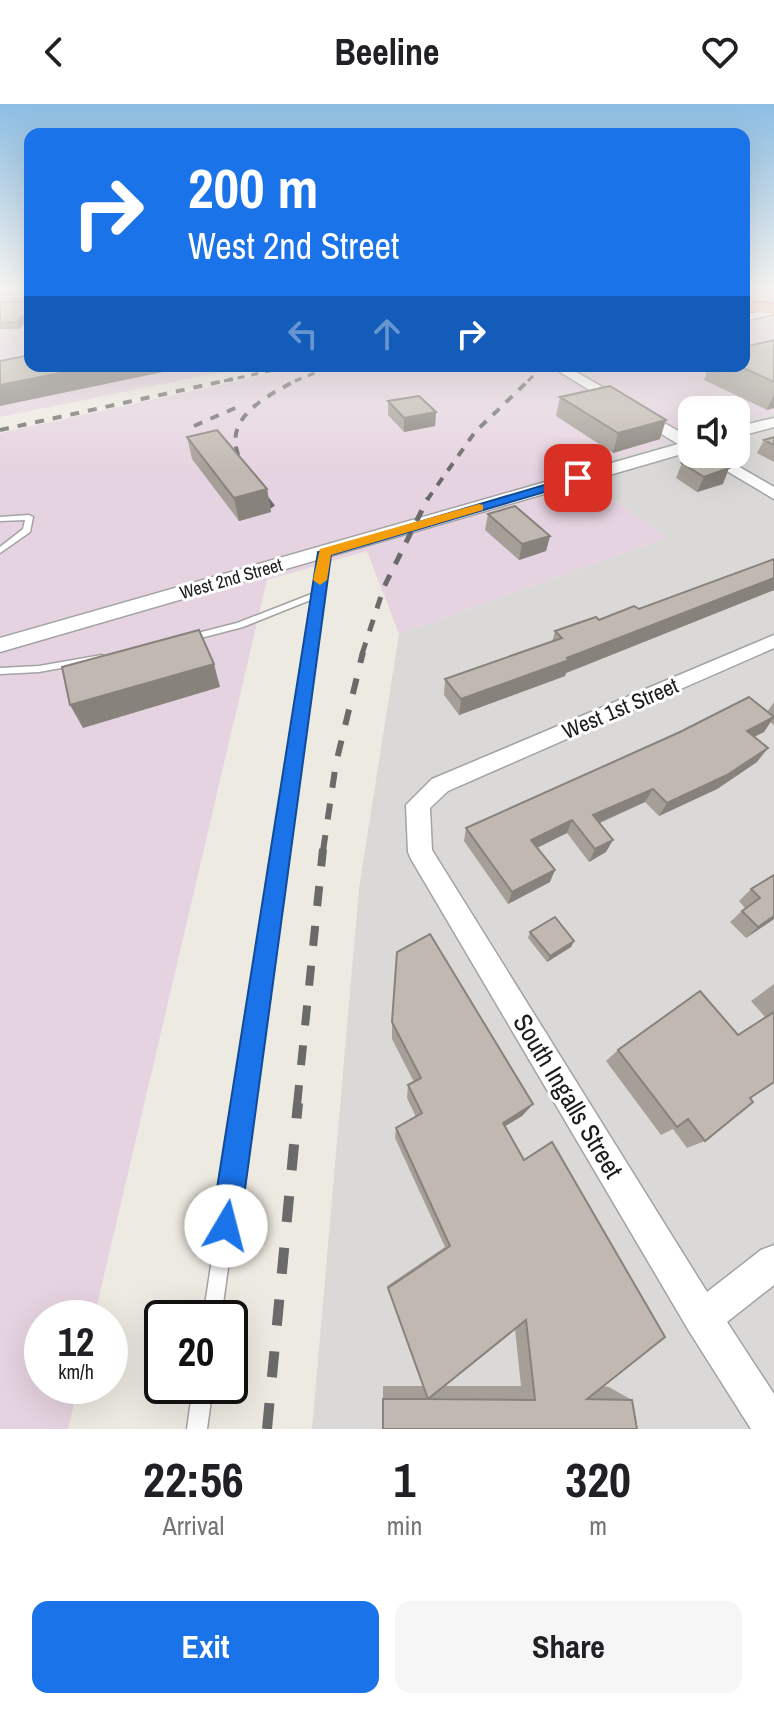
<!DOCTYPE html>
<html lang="en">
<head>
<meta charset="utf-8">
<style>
  :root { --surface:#fff; --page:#f6f6f6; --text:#202124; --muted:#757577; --accent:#1a73e8 }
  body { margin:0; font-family:"Archivo Narrow",sans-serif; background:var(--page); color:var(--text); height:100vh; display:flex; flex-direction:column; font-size:30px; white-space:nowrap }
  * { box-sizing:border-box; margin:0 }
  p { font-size:26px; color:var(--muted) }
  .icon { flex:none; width:44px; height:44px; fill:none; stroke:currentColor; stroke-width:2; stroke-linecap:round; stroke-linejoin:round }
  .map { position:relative; height:1325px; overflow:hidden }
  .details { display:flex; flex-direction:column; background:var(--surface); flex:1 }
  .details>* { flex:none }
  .banner { position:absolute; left:24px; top:24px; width:726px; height:244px; border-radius:16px; box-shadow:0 8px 32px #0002; background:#1a73e8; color:#fff; overflow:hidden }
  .buttons { position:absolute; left:678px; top:292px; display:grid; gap:16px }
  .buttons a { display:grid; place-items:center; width:72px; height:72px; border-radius:16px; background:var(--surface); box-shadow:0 8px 32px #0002; font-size:40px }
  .speed { position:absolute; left:24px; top:1196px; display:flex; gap:16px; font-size:40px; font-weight:700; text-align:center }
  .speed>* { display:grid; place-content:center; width:104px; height:104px; border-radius:50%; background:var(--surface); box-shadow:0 8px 32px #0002; line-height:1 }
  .speed small { font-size:20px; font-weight:400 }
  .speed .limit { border:4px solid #111; border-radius:12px; background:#fff; color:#111 }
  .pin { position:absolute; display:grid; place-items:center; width:68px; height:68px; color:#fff; margin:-34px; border-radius:16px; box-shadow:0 4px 12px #0006 }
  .me { position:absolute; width:88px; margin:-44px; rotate:8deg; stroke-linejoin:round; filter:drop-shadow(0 0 6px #0008) }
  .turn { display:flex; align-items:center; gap:28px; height:168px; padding:0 32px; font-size:36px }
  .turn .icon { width:104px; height:104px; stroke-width:2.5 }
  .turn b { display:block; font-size:56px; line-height:68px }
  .lanes { display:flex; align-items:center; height:76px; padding:0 32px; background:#0003; justify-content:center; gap:40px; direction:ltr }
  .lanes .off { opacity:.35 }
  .eta { display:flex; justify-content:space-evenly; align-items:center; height:136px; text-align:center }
  .eta b { font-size:48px; font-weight:800; line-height:56px }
  .primary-button { display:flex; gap:16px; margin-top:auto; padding:16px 32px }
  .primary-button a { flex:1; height:92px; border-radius:16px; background:var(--accent); color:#fff; font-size:32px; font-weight:800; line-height:92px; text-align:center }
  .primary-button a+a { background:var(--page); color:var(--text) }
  header { display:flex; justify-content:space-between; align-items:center; height:104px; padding:0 32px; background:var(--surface); font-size:36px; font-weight:800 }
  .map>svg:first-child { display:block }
  .residential { fill:#dad9d8 }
  .industrial { fill:#e6d3e1 }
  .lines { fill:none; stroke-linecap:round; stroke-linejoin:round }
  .service-casing { stroke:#a3a3a3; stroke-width:3 }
  .minor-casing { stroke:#a3a3a3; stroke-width:3 }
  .tertiary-casing { stroke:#a3a3a3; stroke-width:3 }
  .trunk-casing { stroke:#d12858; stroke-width:3 }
  .service { fill:#fff; fill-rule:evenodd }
  .minor { fill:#fff; fill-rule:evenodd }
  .tertiary { fill:#fff; fill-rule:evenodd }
  .trunk { fill:#eeb098; fill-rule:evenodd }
  .rail-far5 { stroke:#6a6a6a; stroke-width:3; stroke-dasharray:7 7; stroke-linecap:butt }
  .rail-far4 { stroke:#6a6a6a; stroke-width:4; stroke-dasharray:9 9; stroke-linecap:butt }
  .rail-far3 { stroke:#6a6a6a; stroke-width:5; stroke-dasharray:12 12; stroke-linecap:butt }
  .rail-far2 { stroke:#6a6a6a; stroke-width:6; stroke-dasharray:16 16; stroke-linecap:butt }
  .rail-far1 { stroke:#6a6a6a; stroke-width:8; stroke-dasharray:20 20; stroke-linecap:butt }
  .rail { stroke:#6a6a6a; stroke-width:10; stroke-dasharray:26 26; stroke-linecap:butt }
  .wall { fill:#a69f98; fill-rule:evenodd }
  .shaded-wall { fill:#87827c }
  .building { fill:#c1b9b1; stroke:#87827c; stroke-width:2; fill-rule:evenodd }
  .route { fill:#1a73e8; stroke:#114b97; stroke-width:2 }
  .slow { fill:#f59e0b }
  .labels { text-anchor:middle; stroke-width:6; stroke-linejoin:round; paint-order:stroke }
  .far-street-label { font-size:18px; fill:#1c1c1c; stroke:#fff }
  .street-label { font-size:22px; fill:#1c1c1c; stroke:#fff }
  .near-street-label { font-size:26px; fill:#1c1c1c; stroke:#fff }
</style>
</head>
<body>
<header><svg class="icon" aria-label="back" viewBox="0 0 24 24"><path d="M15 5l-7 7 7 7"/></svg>Beeline<svg class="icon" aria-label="heart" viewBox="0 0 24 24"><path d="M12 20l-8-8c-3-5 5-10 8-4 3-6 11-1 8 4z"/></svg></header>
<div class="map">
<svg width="774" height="1325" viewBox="0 0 774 1325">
  <rect width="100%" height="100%" fill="#edeae1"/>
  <path class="residential" d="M774 309V1325H312L359 784 399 530 666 434 572 366 692 332V350H736V320Z"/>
  <path class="industrial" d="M744 183H774V309L736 320V306H692V332L572 366 666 434 399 530 367 447 267 476 94 1214H42V1282H78L68 1325H0V329L306 262H744Z
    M30 187V262H251L0 313V188Z"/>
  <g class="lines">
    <defs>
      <path id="service" d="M30 191V193L0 194V192Z
        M29 411 33 413 30 428 0 449V443L23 425 25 416 0 417V413Z
        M321 446H324L328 448 221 1214H203L313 495 243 523 189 537 184 534 186 532 237 519 314 489Z
        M102 551 107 554 105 556 39 568 0 570V564L39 562Z
        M193 1282H213L207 1325H187Z"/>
      <path id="minor" d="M774 204V210L744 217V211Z
        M566 262H587L563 269 557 266Z
        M774 531V544L448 687 430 704 432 746 707 1188 761 1146 774 1141V1181L727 1218 774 1290V1325H751L689 1227 411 755 408 748 406 701 432 675Z"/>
      <path id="tertiary" d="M550 262H566L692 335V347L0 548V534L678 340Z
        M774 314V323L736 333V323Z
        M698 350H717L774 383V395Z"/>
      <path id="trunk" d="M744 197 774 200V210L744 207Z"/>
    </defs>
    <use href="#service" class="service-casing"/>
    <use href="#minor" class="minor-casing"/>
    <use href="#tertiary" class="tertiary-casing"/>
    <use href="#trunk" class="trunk-casing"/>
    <use href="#service" class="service"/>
    <use href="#minor" class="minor"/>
    <use href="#tertiary" class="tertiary"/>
    <use href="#trunk" class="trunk"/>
    <path class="rail-far5" d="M224 277 292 262
      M295 277 332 262
      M528 277 543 262"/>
    <path class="rail-far4" d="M194 322 242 301
      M0 326 233 275
      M268 396C214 335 229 310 299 275
      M427 396 475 328 530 275"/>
    <path class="rail-far3" d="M266 394 273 403
      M362 550 384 483 428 394"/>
    <path class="rail-far2" d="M323 747 336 659 363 548"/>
    <path class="rail-far1" d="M297 1001 323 745"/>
    <path class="rail" d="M267 1325 298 999"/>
  </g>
  <path class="wall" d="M30 197 20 225H0V198Z
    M774 236V304L767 306 704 276 709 262H744Z
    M560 293 660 335 613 349 556 312Z
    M388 297 436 308 435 322 404 328 388 311Z
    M187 333 267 385 271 408 239 417 192 355Z
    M774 333V358L757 349 764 336Z
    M682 359 723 380 697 388 676 374Z
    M488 410 550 432 546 447 519 456 485 426Z
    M774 455V486L566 569 565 572 459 611 444 591 445 575 552 538 555 527 639 505Z
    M774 598V621L770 618 764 628 754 633 757 658 717 685 659 712 645 698 600 719 606 748 589 758 567 729 537 743 550 778 508 800 464 737 466 724 767 608Z
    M774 771V815L746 834 730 818 745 804 739 797 751 785Z
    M530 828 574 837 571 843 547 858 528 834Z
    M774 880V978L750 994 705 1037 687 1044 673 1025 661 1031 606 957 618 946 738 931 765 913 751 897Z
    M392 918 533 1000 522 1012 505 1022 603 1282 609 1283 632 1296 383 1325V1282H424L387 1182 445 1143 395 1034 396 1024 416 1013 407 994 408 981 414 978 392 935ZM515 1225 521 1282H445Z"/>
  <path class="shaded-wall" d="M30 203V212L20 225 17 218Z
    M95 262H192L0 302V281Z
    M774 290V304L767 306Z
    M436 308 435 322 404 328V314Z
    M666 316 660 335 613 349 618 329Z
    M729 364 723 380 697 388 704 373Z
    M267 385 271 408 239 417 234 394Z
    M550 432 546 447 519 456 522 440Z
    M774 474V486L566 569 565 572 459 611 461 595Z
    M214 560 220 583 83 624 70 601Z
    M774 613 764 628 737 641 747 627Z
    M768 644 757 658 717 685 659 712 667 699Z
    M653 685 645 698 587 724 593 711Z
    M572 716 567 729 527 749 531 736Z
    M613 736 606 748 589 758 595 745Z
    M555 766 550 778 508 800 512 788Z
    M774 812V815L746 834 758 823Z
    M574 837 571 843 547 858 550 852Z
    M533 1000 522 1012 494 1029 503 1019Z"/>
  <path class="building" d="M30 197V203L17 218 0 219V198Z
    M774 236V278L739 262H744V243Z
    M30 251V262H95L0 281V257Z
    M610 282 666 316 618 329 560 293Z
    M419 292 436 308 404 314 388 297Z
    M217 326 267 385 234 394 187 333Z
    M774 333V341L764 336Z
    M707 352 729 364 704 373 682 359Z
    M515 402 550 432 522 440 488 410Z
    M774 455V474L567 554 569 556 461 595 445 575 562 534 555 527 596 513 599 516 634 502 639 505Z
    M199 526 214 560 70 601 62 563Z
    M749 593 774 613 747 627 768 644 727 671 667 699 653 685 593 711 613 736 595 745 572 716 531 736 555 766 512 788 466 724 680 628Z
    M774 771V812L758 823 742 807 760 794 751 785Z
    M555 813 574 837 550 852 530 828Z
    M430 830 533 1000 503 1019 524 1056 552 1038 665 1233 587 1295 632 1296 637 1325H383V1295H428L388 1184 450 1142 396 1024 422 1009 408 981 421 974 392 918 397 848ZM526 1216 535 1296 428 1295Z
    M700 887 738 931 774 908V978L750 994 753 998 705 1037 688 1015 677 1023 618 946Z"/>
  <linearGradient id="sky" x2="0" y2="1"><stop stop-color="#8cbde2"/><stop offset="0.5" stop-color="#f7f6f2"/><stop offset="1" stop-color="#f7f6f2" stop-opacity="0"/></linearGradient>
  <rect width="774" height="368" fill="url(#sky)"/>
  <path class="route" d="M578 371 582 372V377L331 451 240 1122 236 1132 226 1136 215 1132 211 1122 318 448Z"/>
  <path class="slow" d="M479 400 483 401V406L331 451 327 476 320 481 313 476 320 445Z"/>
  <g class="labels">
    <g class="far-street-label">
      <text transform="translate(231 475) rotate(-16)" y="6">West 2nd Street</text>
    </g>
    <g class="street-label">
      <text transform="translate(620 604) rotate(-23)" y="8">West 1st Street</text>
    </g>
    <g class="near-street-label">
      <text transform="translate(568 992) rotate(59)" y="9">South Ingalls Street</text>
    </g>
  </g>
</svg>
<div class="buttons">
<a><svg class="icon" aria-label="sound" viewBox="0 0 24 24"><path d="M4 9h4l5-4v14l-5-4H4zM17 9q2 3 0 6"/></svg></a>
</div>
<div class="speed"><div>12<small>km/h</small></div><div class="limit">20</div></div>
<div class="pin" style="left:578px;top:374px;background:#d93025"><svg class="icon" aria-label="arrive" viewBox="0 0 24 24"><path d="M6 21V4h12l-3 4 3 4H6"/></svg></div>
<svg class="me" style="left:226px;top:1122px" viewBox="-20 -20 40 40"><circle r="19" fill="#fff"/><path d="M0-13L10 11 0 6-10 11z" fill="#1a73e8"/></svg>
<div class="banner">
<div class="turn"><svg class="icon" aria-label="right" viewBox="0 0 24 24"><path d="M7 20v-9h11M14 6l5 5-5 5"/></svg><div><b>200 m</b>West 2nd Street</div></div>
<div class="lanes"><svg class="icon off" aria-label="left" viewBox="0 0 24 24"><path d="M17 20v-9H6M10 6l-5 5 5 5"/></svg><svg class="icon off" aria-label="ahead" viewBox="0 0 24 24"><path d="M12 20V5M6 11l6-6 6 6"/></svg><svg class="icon" aria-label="right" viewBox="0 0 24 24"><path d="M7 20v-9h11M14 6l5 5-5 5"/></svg></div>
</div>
</div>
<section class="details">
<div class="eta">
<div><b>22:56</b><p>Arrival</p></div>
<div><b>1</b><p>min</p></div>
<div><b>320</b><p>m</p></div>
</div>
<div class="primary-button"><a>Exit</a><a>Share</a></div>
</section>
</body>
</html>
